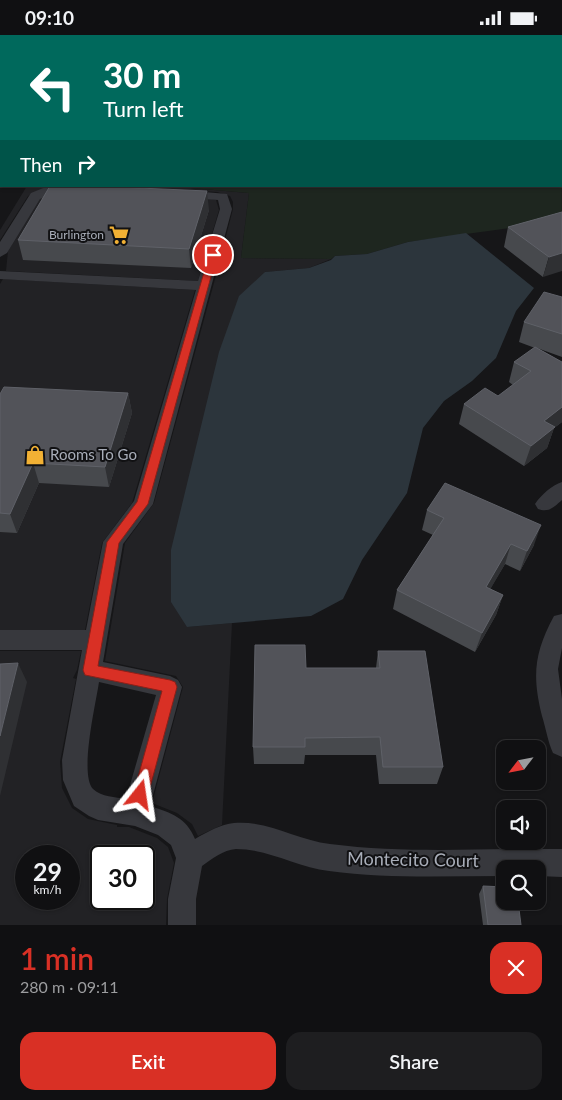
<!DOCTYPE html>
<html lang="en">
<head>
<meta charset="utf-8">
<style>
  :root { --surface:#101012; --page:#1e1e20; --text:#f1f3f6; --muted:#9c9d9f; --line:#303032; --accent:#d93025 }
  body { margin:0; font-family:Lato,sans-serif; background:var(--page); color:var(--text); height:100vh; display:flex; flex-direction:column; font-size:19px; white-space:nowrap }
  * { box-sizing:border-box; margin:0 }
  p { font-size:16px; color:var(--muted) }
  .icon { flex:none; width:28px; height:28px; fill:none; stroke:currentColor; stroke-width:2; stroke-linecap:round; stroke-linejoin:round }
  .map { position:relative; height:890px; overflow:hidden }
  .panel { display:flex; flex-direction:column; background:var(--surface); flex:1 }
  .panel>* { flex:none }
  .top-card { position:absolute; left:0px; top:0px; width:562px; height:152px; box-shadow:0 1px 4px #0004,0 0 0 1px var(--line); background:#00695c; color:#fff; overflow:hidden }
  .needle { width:32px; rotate:238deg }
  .controls { position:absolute; left:496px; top:705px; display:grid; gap:10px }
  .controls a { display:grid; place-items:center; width:50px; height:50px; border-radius:10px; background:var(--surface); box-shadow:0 1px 4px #0004,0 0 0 1px var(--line); font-size:25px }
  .speed { position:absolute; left:15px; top:810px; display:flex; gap:10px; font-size:25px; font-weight:700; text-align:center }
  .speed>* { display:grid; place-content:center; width:65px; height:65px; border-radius:50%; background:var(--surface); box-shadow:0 1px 4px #0004,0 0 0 1px var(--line); line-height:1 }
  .speed small { font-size:12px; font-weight:400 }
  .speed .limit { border:2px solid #111; border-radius:8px; background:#fff; color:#111 }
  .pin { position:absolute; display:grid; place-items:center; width:42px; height:42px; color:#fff; margin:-21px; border:2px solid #fff; border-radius:50%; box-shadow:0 1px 5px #0007 }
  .me { position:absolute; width:55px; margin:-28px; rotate:15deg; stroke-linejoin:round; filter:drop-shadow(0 0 4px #0008) }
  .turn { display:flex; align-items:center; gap:18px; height:105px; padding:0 20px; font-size:22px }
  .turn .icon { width:65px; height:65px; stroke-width:2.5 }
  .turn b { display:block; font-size:35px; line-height:42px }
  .then { display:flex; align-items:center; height:48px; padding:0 20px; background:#0003; gap:10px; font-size:19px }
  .round { display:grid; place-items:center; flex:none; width:52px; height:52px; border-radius:15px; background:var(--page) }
  .summary { display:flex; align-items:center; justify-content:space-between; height:85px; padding:0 20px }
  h1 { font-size:30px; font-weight:600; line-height:38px; color:var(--accent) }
  .cta { display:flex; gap:10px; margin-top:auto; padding:10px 20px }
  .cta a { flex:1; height:58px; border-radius:15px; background:var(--accent); color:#fff; font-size:20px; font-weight:600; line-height:58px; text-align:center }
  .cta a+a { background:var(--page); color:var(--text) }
  .status { display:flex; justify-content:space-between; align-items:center; height:35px; padding:0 25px; background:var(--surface); direction:ltr }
  .status svg { height:14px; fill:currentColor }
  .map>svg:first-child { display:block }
  .built { fill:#222225; fill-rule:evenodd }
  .green { fill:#1e261f }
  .water { fill:#2c353c }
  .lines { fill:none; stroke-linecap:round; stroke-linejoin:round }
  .street { fill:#37383d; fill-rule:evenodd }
  .primary { fill:#53555c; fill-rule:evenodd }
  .wall { fill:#47494d }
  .shaded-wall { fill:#2f3033 }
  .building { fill:#525359; stroke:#5f6168 }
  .route { fill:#d93025; stroke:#8d1f18 }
  .labels { text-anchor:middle; stroke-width:4; stroke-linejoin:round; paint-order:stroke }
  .far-poi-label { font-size:12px; fill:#a8adb8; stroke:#111113; text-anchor:end }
  .poi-label { font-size:15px; fill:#a8adb8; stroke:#111113; text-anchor:start }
  .near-street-label { font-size:18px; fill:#a8adb8; stroke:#111113 }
</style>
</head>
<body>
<div class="status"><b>09:10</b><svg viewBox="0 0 49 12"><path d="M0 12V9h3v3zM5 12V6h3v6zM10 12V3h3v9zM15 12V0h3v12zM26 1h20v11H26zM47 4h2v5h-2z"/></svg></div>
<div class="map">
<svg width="562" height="890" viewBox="0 0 562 890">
  <rect width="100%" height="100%" fill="#161618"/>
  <path class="built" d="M27 151H51L39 155 28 161 0 205V195Z
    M111 151H191V153L249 158 241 223 331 224 309 233 265 237 187 592 232 588 222 790 198 801 192 789 177 778 152 768 183 652 176 641 105 626 125 508 154 468 214 248 233 174V167L230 161 217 157Z
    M41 162 212 164 216 165 219 175 198 246 6 236 8 216Z
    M3 244 195 255 132 468 102 508 85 595H0V249Z
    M0 616H81L77 635 73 643 76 644 60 727 62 753 72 773 88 784 117 790V792H129L157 803 168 812 174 828 167 864 166 890H0ZM26 821H69V864H26ZM101 821H144V864H101Z"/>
  <path class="green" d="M561 14 562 186 408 207 367 219 335 221 331 224 241 223 249 158 191 153V151H561Z"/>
  <path class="water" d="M466 198 534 253 516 276 496 323 472 346 444 366 423 393 407 458 362 525 343 564 311 581 187 592 171 567V515L219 317 239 261 265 237 309 233 331 225 335 221 367 219 408 207Z"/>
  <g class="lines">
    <path class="street" d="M48 151 78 152 76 155 57 157 40 164 7 218 0 222V207L29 161 31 158Z
      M182 155 227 159 232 174 153 469 123 509 103 627 170 641 178 645 182 652 150 771C171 778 186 782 195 804 207 797 221 789 234 788 267 785 297 805 330 809 407 819 485 813 562 814V842L538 841V834H505V841C446 841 387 844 329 836 297 832 268 814 236 814 223 815 212 824 202 831L196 864V890H168V864L176 823 171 810 158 800 135 791 98 785 89 781 74 771 63 745 62 725 82 615H0V595H86L103 507 134 466 196 255 0 244V236L198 246 220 174 218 165 178 162 176 159ZM99 647 156 660 126 764C115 762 102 762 93 754 79 739 96 668 99 647Z
      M562 447V465C554 472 549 478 538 474L535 469C541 460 552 450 562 447Z
      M562 579V613L558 634 562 664V722L553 718C548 707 546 694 542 681 532 641 534 618 554 581Z"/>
    <path class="primary" d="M11 0H25L26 1H12Z
      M43 0H57V1H44Z
      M1 68V79L0 80V69Z"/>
  </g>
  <path class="wall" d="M123 151 124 152 209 175 191 233 23 225 18 205Z
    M562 177 543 242 504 212 508 192Z
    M562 262V322L537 313 562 327V387L554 393 547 413 524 431 459 389 464 369 498 361 513 350 509 347 514 327 535 313 519 307 524 287Z
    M128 358 132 378 109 452 39 448 17 498 0 497V359Z
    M427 475 534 510 520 536 505 529 490 554 503 560 496 580 475 617 393 574 397 555 433 500 422 495Z
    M378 616 443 732 437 749H379L376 720H305L304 729H254L253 712 306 633H376Z
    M483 851 521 890H483L479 859Z"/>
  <path class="shaded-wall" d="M207 156 209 175 191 233 189 214Z
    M562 218V236L543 242 549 222Z
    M128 358 132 378 109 452 105 432Z
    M562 372V387L554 393 547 413 524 431 531 411 544 386Z
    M33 428 39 448 17 498 10 479Z
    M541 490 534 510 520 536 527 516Z
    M511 509 505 529 480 572 486 552Z
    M503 560 496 580 475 617 482 598Z
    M18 628 27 647 0 761V701Z"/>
  <path class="building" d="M134 0H278L280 1H135Z
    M50 151H118L117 152 207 156 189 214 18 205Z
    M562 177V218L549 222 508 192Z
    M544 257 562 262V299L524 287Z
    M535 312 562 327V372L544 386 555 392 531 411 464 369 485 353 498 361 531 336 514 327Z
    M4 352 128 358 105 432 33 428 10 479 0 478V359Z
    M445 448 541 490 527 516 511 509 486 552 503 560 482 598 397 555 444 483 427 475Z
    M255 610H305L306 633H380L378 616H425L443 732H383L380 702 305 703V712H253Z
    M18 628 0 701V629Z
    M483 851 505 852V866H518L521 890H488Z"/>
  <path class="route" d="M213 218 217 220 148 469 119 508 98 631 170 645 175 647 177 652 148 760 146 766 140 768 135 766 133 760 162 656 90 641 85 640 83 635 107 507 137 467 209 220Z"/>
  <defs>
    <symbol id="supermarket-bare" viewBox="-9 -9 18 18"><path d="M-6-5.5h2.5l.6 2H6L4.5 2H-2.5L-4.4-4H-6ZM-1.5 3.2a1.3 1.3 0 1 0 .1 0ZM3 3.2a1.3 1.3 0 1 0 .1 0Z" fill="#f2b134" stroke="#111113" stroke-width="2.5" paint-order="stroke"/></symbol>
    <symbol id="shop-bare" viewBox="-9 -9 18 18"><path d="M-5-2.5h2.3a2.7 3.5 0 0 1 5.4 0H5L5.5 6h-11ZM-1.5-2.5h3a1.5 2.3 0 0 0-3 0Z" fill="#f2b134" stroke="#111113" stroke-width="2.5" paint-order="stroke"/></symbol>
  </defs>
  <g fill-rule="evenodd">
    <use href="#supermarket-bare" x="105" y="186" width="28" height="28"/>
    <use href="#shop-bare" x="21" y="406" width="28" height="28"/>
  </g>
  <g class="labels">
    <g class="far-poi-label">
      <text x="104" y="204">Burlington</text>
    </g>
    <g class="poi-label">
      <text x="50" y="425">Rooms To Go</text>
    </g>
    <g class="near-street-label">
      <text transform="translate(413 825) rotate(1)" y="6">Montecito Court</text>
    </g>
  </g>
</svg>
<div class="controls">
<a><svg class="needle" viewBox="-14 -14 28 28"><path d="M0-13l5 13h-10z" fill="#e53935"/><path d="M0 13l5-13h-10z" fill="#9c9d9f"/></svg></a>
<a><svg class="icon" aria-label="sound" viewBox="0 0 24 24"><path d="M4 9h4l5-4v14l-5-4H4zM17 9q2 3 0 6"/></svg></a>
<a><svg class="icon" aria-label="search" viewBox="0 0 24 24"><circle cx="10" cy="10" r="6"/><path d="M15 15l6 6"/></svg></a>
</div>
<div class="speed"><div>29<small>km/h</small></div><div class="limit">30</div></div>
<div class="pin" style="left:213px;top:220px;background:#d93025"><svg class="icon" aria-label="arrive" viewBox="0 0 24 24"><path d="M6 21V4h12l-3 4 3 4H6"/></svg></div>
<svg class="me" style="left:140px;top:760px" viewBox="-20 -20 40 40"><path d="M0-17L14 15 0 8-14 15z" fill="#d93025" stroke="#fff" stroke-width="4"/></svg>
<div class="top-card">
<div class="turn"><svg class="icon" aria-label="left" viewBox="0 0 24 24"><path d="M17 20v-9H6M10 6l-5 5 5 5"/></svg><div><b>30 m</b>Turn left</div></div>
<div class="then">Then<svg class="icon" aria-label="right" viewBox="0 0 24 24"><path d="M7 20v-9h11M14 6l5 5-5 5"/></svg></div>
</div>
</div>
<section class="panel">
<div class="summary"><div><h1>1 min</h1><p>280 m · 09:11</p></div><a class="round" style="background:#d93025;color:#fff"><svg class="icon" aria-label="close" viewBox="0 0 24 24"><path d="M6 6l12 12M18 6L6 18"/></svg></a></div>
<div class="cta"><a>Exit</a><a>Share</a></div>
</section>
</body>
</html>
